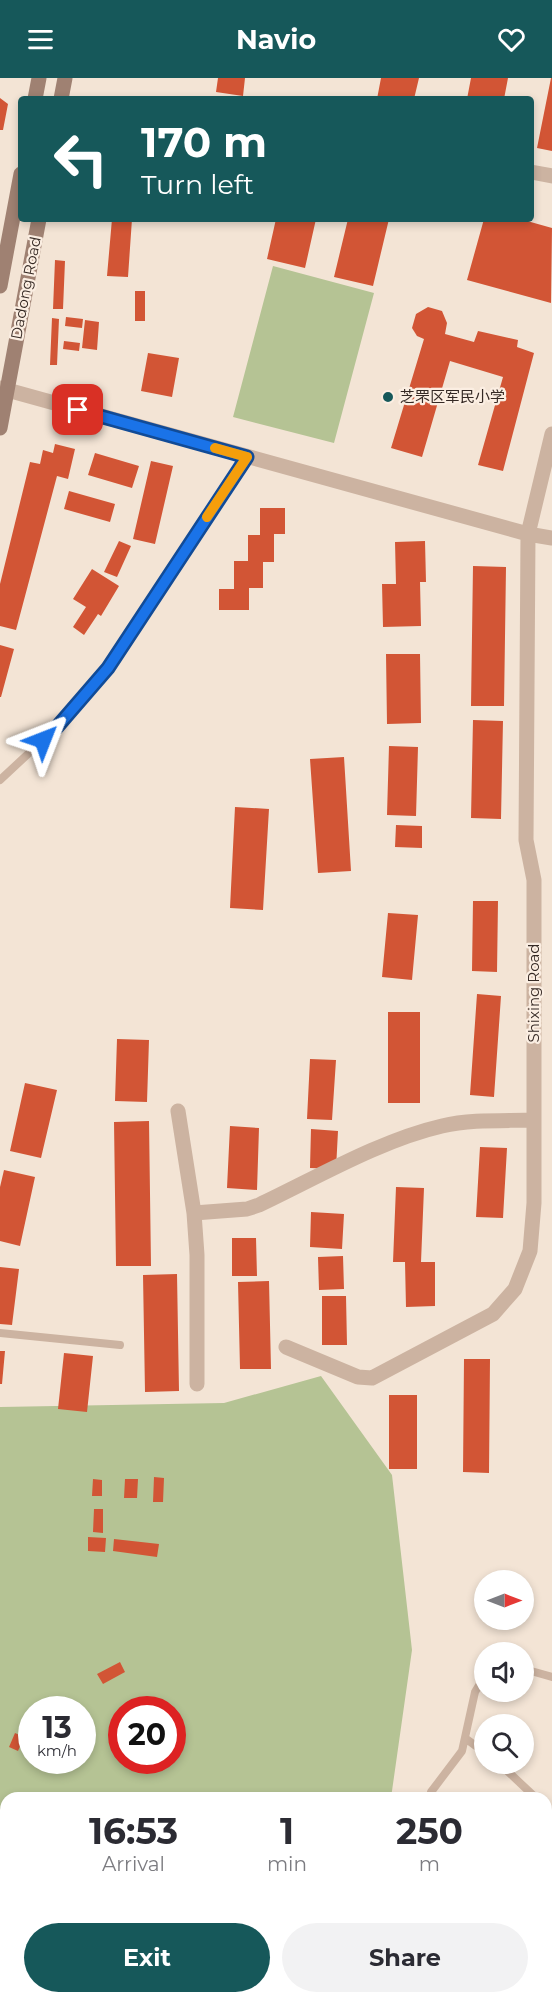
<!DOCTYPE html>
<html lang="en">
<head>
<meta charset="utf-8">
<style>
  :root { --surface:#fff; --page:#f2f2f3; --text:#2b2b33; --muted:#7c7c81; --accent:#16585a }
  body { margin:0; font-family:Montserrat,"Noto Sans SC",sans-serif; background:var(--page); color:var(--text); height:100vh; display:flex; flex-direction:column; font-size:22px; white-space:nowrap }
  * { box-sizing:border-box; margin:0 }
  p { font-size:20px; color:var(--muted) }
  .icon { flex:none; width:33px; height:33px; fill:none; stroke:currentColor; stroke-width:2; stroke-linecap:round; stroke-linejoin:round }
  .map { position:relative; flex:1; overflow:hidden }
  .panel { position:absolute; left:0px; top:1714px; width:552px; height:212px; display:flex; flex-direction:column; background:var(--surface); border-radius:18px 18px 0 0; box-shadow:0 3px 9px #0003 }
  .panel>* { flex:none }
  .top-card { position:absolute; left:18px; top:18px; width:516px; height:126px; border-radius:6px; box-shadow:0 3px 9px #0003; background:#16585a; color:#fff; overflow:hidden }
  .needle { width:39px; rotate:90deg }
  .buttons { position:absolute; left:474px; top:1492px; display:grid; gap:12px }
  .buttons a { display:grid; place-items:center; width:60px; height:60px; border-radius:50%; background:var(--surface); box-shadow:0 3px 9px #0003; font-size:30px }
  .speed { position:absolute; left:18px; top:1618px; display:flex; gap:12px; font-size:30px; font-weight:700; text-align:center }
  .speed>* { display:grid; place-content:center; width:78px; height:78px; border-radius:50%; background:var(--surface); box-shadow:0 3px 9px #0003; line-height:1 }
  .speed small { font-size:15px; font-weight:400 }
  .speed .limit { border:9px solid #d22; background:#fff; color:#111 }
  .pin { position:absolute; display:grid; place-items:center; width:51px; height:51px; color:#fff; margin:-26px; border-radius:12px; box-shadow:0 3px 9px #0006 }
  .me { position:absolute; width:66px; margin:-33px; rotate:45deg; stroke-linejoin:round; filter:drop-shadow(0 0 4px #0008) }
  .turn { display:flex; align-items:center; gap:21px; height:126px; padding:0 24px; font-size:27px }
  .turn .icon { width:78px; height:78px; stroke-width:2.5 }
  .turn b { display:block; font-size:42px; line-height:51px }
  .eta { display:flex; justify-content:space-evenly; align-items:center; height:102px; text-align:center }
  .eta b { font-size:36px; font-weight:700; line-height:42px }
  .action { display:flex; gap:12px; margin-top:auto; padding:12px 24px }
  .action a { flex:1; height:69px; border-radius:36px; background:var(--accent); color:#fff; font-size:24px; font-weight:700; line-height:69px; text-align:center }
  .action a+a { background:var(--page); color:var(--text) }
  header { display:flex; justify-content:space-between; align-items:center; height:78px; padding:0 24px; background:var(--accent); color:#fff; font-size:27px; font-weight:700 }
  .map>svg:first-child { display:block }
  .green { fill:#b5c394; fill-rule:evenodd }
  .building { fill:#d25535 }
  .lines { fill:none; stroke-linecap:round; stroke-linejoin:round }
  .path { stroke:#b79c8b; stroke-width:2; stroke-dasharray:3 3; stroke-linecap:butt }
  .lane { stroke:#ccb3a1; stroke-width:8 }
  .street { stroke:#ccb3a1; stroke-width:15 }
  .secondary { stroke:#9f8172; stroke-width:15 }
  .route-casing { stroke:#114b97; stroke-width:15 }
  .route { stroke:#1a73e8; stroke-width:10 }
  .slow { stroke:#f59e0b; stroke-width:10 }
  .poi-dot { fill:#16585a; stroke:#fbeee2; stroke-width:2 }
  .labels { text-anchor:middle; stroke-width:4.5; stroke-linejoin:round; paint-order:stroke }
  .street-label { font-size:15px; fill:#352924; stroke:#fbeee2 }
  .poi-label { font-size:15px; fill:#352924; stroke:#fbeee2; text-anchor:start }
</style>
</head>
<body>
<header><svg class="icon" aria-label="menu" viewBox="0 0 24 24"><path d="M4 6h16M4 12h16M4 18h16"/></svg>Navio<svg class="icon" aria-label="heart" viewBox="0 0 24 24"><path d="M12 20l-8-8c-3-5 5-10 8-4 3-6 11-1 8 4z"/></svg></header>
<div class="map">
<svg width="552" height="1925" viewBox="0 0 552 1925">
  <rect width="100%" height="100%" fill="#f3e4d5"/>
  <path class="green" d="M273 188 374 215 334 365 233 339Z
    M321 1298 392 1397 412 1572 391 1720H6V1920H546V1819L552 1820V1925H0V1329L224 1325ZM32 1632H82V1683H32ZM122 1632H172V1683H122Z"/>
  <path class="building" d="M218 0H245L243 18 216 14Z
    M381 0H419L414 21H377Z
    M471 0H508L504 21H467Z
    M551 0H552V73L537 70Z
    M0 20 8 26 3 52H0Z
    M112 141H132L128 199 107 198Z
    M276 141H316L305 190 267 181Z
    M348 141H389L373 208 334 199Z
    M484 141H520L552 150 551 225 467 202Z
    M55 182 65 183 63 231H53Z
    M135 213H145V243H135Z
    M428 229 442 233 447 245 445 256 474 264 478 253 518 262 517 269 534 275 503 393 478 387 503 299 450 283 422 379 391 370 424 261 417 258 412 250 416 236Z
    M66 239 83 241 82 250 65 248Z
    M52 240 59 241 57 287H50Z
    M85 242 99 244 97 272 82 270Z
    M64 263 80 265 79 273 63 271Z
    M148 275 179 280 172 319 141 313Z
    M55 366 75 371 68 401 57 398 16 552 0 548V506L30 384 40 386 43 372 53 375Z
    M95 375 139 388 132 410 88 397Z
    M151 383 173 388 155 466 133 461Z
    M69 413 115 426 110 444 64 431Z
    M260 430H285V456H274V484H263V510H249V532H219V511H234V483H248V457H260Z
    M119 463 131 468 117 499 104 494Z
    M425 463 426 504H420L421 548 383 549 382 506H396L395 464Z
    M473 488 506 489 504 628H471Z
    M92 491 119 508 101 538 98 536 84 557 73 549 86 529 73 521Z
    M0 567 14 571 1 619H0Z
    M386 576H420L421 645 387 646Z
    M473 642 503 643 501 741 471 740Z
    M389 668 418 669 416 738 387 737Z
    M344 679 351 793 318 795 310 681Z
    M235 729 269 731 263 832 230 830Z
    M396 747 422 748V770L395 769Z
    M473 823H498L497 894 472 893Z
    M388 835 418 837 412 902 382 899Z
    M477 916 501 918 494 1019 470 1017Z
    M388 934H420V1025H388Z
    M117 961 149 962 147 1024 115 1023Z
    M310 981 336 982 332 1042 307 1041Z
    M25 1005 57 1012 41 1080 10 1073Z
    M149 1043 151 1188H116L114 1044Z
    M230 1048 259 1050 257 1112 227 1110Z
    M311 1051 338 1053 336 1091 310 1090Z
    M480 1069 507 1070 503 1140 476 1139Z
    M4 1092 35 1099 20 1168 0 1163V1109Z
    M396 1109 424 1110 421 1184H435V1228L406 1229 405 1184H393Z
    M311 1134 344 1136 342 1171 310 1169Z
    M232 1160H256L257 1198H232Z
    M343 1178 344 1211 319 1212 318 1179Z
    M0 1189 19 1191 12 1247 0 1246Z
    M177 1196 179 1313 145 1314 143 1197Z
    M269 1203 271 1291H240L238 1204Z
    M322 1218H346L347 1267H322Z
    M0 1273H5L2 1306H0Z
    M64 1275 93 1278 87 1334 58 1331Z
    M464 1281H490L489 1395 463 1394Z
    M389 1317H417V1391H389Z
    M154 1399 164 1400 163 1424H153Z
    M93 1401 102 1402V1418H92Z
    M125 1401H138L137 1420H124Z
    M94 1431H103V1455L93 1454Z
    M88 1459 106 1460 105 1474 88 1473Z
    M114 1461 159 1466 157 1479 113 1473Z
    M120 1584 125 1594 103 1606 97 1596Z
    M15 1655 24 1659 18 1673 9 1669Z"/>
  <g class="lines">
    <path class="path" d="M0 1917 5 1925"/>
    <path class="lane" d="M0 702 57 649 108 590 247 379
      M0 1255 120 1267
      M524 1591 552 1599
      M465 1660 484 1674
      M500 1686 536 1720
      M431 1720V1714L462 1673 475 1614 484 1599
      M546 1733 552 1737"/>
    <path class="street" d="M531 94 552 98
      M0 310 528 456 552 460
      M178 1033 194 1135 197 1177V1306
      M194 1135 247 1131 259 1127C316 1100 381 1062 442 1048 472 1041 503 1043 534 1042
      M286 1269 358 1299 372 1300 493 1236 515 1211 530 1173 534 1125V802L526 762 528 456 552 356"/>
    <path class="secondary" d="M35 21 39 0
      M61 21 65 0
      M0 208 21 96
      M0 350 39 141"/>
  </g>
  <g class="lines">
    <defs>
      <path id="route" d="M43 662 57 649 108 590 247 379 78 332"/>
    </defs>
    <use href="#route" class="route-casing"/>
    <use href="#route" class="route"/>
    <path class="slow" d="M207 439 247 379 215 370"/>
  </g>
  <circle class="poi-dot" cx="388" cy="319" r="6"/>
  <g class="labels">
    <g class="street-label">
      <text transform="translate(26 210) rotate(-79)" y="5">Dadong Road</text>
      <text transform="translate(534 915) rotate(-90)" y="5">Shixing Road</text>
    </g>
    <g class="poi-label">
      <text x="400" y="324">芝罘区军民小学</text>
    </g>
  </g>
</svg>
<div class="buttons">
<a><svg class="needle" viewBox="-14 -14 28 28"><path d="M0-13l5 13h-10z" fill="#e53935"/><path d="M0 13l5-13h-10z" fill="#7c7c81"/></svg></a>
<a><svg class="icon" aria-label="sound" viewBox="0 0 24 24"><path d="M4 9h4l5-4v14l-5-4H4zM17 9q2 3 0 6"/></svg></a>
<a><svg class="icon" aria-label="search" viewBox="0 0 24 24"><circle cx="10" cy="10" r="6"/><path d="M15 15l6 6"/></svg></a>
</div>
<div class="speed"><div>13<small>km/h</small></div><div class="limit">20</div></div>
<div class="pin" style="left:78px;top:332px;background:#d93025"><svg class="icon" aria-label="arrive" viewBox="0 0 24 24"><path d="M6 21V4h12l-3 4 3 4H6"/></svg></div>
<svg class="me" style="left:43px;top:662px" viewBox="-20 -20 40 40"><path d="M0-17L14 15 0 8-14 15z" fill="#1a73e8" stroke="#fff" stroke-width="4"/></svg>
<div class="top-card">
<div class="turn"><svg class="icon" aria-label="left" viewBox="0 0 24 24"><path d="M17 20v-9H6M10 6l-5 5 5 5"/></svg><div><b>170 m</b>Turn left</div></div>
</div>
<section class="panel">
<div class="eta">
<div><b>16:53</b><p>Arrival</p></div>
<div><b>1</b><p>min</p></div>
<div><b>250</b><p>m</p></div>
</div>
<div class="action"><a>Exit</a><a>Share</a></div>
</section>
</div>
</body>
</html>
